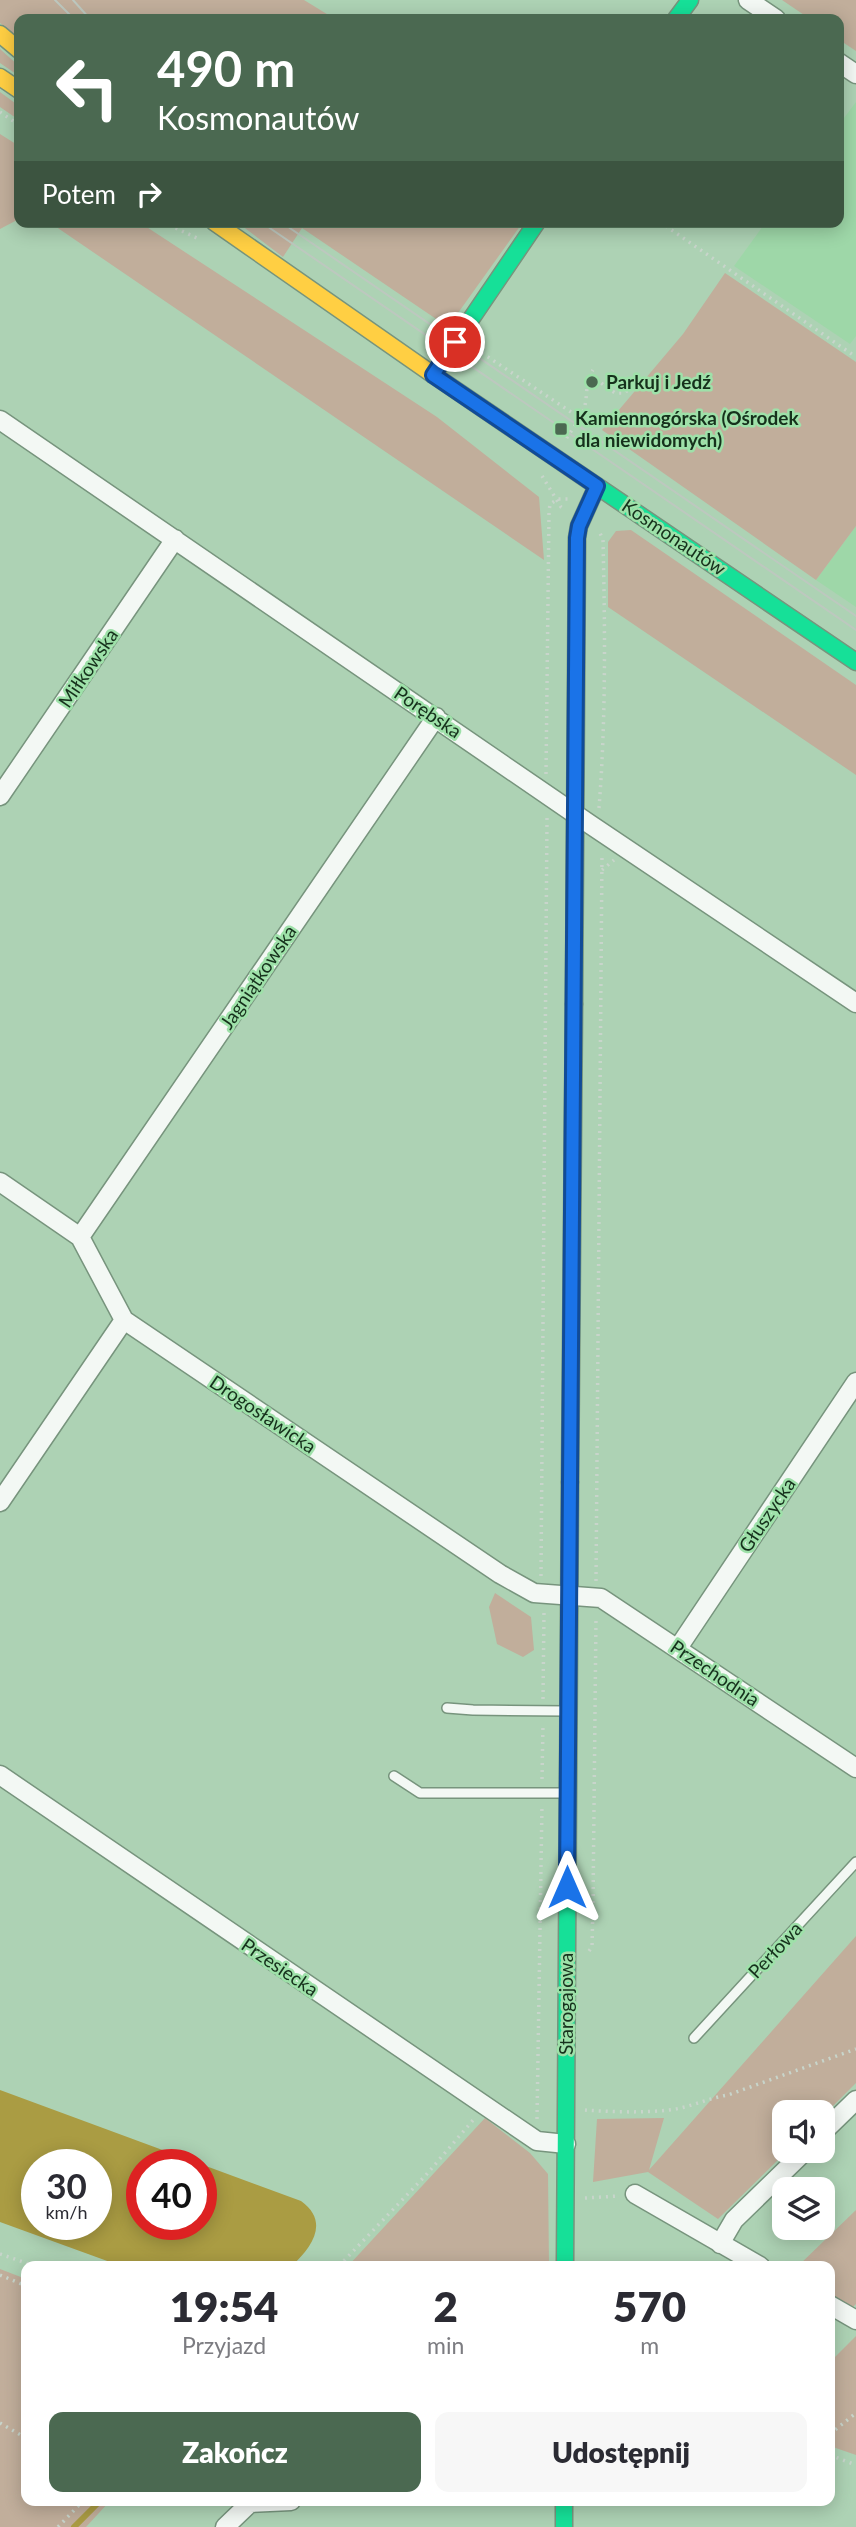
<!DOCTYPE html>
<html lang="pl">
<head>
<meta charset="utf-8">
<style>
  :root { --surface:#fff; --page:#f7f7f7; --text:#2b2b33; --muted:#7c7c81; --accent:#4b6951 }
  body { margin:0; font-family:Lato,sans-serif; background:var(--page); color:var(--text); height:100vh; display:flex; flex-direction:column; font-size:26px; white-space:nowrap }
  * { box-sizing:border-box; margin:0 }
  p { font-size:23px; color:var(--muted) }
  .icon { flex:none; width:38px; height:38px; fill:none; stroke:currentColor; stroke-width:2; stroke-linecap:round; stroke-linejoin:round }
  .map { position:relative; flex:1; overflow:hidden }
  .side { position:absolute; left:21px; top:2261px; width:814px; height:245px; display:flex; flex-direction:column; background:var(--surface); border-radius:14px; box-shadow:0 4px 18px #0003 }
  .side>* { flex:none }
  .banner { position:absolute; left:14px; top:14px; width:830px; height:214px; border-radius:14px; box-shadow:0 4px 18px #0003; background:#4b6951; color:#fff; overflow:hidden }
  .tools { position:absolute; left:772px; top:2100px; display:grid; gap:14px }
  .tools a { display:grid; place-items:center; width:63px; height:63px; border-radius:14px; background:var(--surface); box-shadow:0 4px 18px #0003; font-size:35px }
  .speed { position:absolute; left:21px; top:2149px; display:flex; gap:14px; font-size:35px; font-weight:700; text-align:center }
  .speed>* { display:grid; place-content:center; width:91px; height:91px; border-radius:50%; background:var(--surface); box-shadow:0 4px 18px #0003; line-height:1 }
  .speed small { font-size:18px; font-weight:400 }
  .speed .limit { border:10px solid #d22; background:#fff; color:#111 }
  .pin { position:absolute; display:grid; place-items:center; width:60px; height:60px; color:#fff; margin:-30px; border:4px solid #fff; border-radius:50%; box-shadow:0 2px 7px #0007 }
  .me { position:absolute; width:77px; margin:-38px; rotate:0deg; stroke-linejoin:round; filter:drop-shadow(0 0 5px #0008) }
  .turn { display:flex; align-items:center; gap:24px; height:147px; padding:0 28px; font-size:32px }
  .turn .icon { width:91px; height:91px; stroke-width:2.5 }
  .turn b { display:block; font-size:49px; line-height:60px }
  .then { display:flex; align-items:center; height:66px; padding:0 28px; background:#0003; gap:14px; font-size:26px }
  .eta { display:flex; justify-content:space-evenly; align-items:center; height:119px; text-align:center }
  .eta b { font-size:42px; font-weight:800; line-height:49px }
  .button { display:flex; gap:14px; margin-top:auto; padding:14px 28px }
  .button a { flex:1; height:80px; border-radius:14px; background:var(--accent); color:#fff; font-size:28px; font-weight:800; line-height:80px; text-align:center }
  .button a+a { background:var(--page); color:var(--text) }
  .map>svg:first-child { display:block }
  .built { fill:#9ed7a8 }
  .green { fill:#c1ae9b }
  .water { fill:#aa9c43; fill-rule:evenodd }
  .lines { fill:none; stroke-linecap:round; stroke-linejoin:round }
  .stream { stroke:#aa9c43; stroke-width:6 }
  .lane-casing { stroke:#77947d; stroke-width:12 }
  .street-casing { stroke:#77947d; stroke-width:21 }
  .fast-casing { stroke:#77947d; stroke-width:19 }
  .slow-casing { stroke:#77947d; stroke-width:19 }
  .path { stroke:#c8d5cb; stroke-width:3.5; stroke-dasharray:2 5; stroke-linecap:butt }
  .lane { stroke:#f3f8f4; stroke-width:9 }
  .street { stroke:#f3f8f4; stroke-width:18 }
  .fast { stroke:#16e098; stroke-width:16 }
  .slow { stroke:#ffcf43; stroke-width:16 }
  .tram { stroke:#bdc8bf; stroke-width:2 }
  .route-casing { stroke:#114b97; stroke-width:18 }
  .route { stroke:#1a73e8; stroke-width:12 }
  .poi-dot { fill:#4b6951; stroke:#9ee1a9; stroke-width:2.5 }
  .labels { text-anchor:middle; stroke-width:5; stroke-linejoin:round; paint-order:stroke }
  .poi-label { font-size:19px; font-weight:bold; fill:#16311c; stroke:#9ee1a9; text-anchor:start }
  .street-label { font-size:19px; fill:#16311c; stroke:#9ee1a9 }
</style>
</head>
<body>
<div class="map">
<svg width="856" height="2527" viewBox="0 0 856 2527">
  <rect width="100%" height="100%" fill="#add2b4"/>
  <path class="built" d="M856 102V336L850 344 734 266 766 222H838V126Z
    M856 526V607L816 580Z"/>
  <path class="green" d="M0 0H304L335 19H19V39L0 23Z
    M782 0H856V51L838 39V19H810Z
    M0 49 19 66V76L0 63Z
    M0 92 19 106V120L0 107Z
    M0 134 19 146V219L0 229Z
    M49 222H139L437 417 539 497 544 560Z
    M237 222H523L448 327 302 228 283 257Z
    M725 273 856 362V526L816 580 602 430 683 334Z
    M631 530 856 685V775L608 607V542L616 531Z
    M495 1593 531 1617 534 1650 523 1657 497 1644 489 1607Z
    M856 1936V2083L823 2116 822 2112H784V2151H787L718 2219 648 2172 593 2182 597 2119 664 2118 649 2170Z
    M485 2118 530 2153 548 2174 549 2266H348Z
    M856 2210V2304L852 2308 830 2295V2266H798Z
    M0 2269 26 2279V2501H110L86 2527H0Z
    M856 2336V2455L830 2446V2362Z"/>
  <path class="water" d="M0 2090 301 2201C330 2222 312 2247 292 2266H121L0 2222ZM37 2165H96V2224H37ZM142 2165H201V2224H142Z"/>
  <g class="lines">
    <path class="stream" d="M74 2527 100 2501"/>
    <defs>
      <path id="lane" d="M447 1708 473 1710 566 1711
        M394 1776 420 1793H566
        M694 2038 856 1862"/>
      <path id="street" d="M748 0 776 19
        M838 62 856 74
        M0 420 591 825 856 1003
        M0 796 175 539
        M0 1182 80 1237 124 1320 500 1574 534 1593 601 1598 856 1768
        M80 1237 436 717
        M0 1502 124 1320
        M678 1648 856 1382
        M0 1775 537 2141 566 2144
        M822 2133 856 2100
        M635 2194 760 2266
        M720 2244 734 2220 805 2151
        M830 2305 856 2320
        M225 2527 250 2503 291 2501"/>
      <path id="fast" d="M676 19 690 0
        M432 374 856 662
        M433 375 537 222
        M574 1004 577 538 579 526 597 486
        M565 2266 570 1482
        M564 2501V2527"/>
      <path id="slow" d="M0 34 19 50
        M0 77 19 90
        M214 222 432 374
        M570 1482 574 1004"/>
    </defs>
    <use href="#lane" class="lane-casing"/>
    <use href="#street" class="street-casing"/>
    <use href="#fast" class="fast-casing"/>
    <use href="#slow" class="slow-casing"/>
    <path class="path" d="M0 112 19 125
      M163 222 199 239
      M660 222 856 357
      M476 349 580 418 566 439
      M590 375 615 393H625L629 388 626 383
      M580 418C590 403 583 384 593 370
      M542 476 561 507 565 510
      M546 774 549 512 550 504 558 499H568
      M599 808C606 719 605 629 603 540L600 533
      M602 870 614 860
      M541 1576 547 818
      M596 1581 602 854
      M543 1699 544 1612
      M542 1779 543 1724
      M589 1951 592 1947 593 1904 596 1617
      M585 2110C612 2112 642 2113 669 2110 689 2108 708 2098 728 2095L856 2049
      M537 2119 542 1804
      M585 2198 619 2196
      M0 2254 35 2266
      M339 2266 426 2175 474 2119
      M0 2275 26 2286
      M0 2423 26 2438
      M830 2434 856 2413
      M830 2455 856 2465
      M58 2527 83 2501"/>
    <use href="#lane" class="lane"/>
    <use href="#street" class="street"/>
    <use href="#fast" class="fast"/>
    <use href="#slow" class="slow"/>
    <path class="tram" d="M55 0 74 19
      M73 0 90 19
      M261 222 856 630
      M281 222 856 616"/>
  </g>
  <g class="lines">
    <defs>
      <path id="route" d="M455 342 433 375 597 486 579 526 577 538 567 1887"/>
    </defs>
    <use href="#route" class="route-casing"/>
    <use href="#route" class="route"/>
  </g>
  <g class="poi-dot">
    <circle cx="592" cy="382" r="7"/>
    <rect x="554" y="422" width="14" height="14" rx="3.5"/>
  </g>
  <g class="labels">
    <g class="poi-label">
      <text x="606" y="389">Parkuj i Jedź</text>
      <text x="575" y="425">Kamiennogórska (Ośrodek<tspan x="575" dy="22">dla niewidomych)</tspan></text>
    </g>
    <g class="street-label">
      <text transform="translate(674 537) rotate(34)" y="7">Kosmonautów</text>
      <text transform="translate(88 668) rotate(-56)" y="7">Miłkowska</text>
      <text transform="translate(428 712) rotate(34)" y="7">Porębska</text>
      <text transform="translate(258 977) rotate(-56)" y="7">Jagniątkowska</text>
      <text transform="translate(263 1414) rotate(34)" y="7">Drogosławicka</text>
      <text transform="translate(767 1515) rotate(-56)" y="7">Głuszycka</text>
      <text transform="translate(715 1673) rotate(34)" y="7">Przechodnia</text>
      <text transform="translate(775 1950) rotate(-47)" y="7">Perłowa</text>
      <text transform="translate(280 1967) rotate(34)" y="7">Przesiecka</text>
      <text transform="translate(566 2004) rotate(-90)" y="7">Starogajowa</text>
    </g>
  </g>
</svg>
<div class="tools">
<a><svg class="icon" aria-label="sound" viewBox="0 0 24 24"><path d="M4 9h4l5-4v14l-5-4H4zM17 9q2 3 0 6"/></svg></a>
<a><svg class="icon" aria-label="layers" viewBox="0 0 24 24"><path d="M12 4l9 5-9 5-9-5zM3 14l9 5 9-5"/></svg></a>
</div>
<div class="speed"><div>30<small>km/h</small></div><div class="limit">40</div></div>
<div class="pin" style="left:455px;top:342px;background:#d93025"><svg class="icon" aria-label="arrive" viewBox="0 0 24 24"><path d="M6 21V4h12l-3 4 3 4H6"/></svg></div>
<svg class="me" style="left:567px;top:1887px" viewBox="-20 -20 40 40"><path d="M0-17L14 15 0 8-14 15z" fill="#1a73e8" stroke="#fff" stroke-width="4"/></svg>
<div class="banner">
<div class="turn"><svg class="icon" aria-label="left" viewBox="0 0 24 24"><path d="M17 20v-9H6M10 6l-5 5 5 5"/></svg><div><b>490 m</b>Kosmonautów</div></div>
<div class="then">Potem<svg class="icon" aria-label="right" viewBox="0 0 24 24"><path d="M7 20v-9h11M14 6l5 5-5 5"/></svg></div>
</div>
<section class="side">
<div class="eta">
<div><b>19:54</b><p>Przyjazd</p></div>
<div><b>2</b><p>min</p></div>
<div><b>570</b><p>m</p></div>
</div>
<div class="button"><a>Zakończ</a><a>Udostępnij</a></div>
</section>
</div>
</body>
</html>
